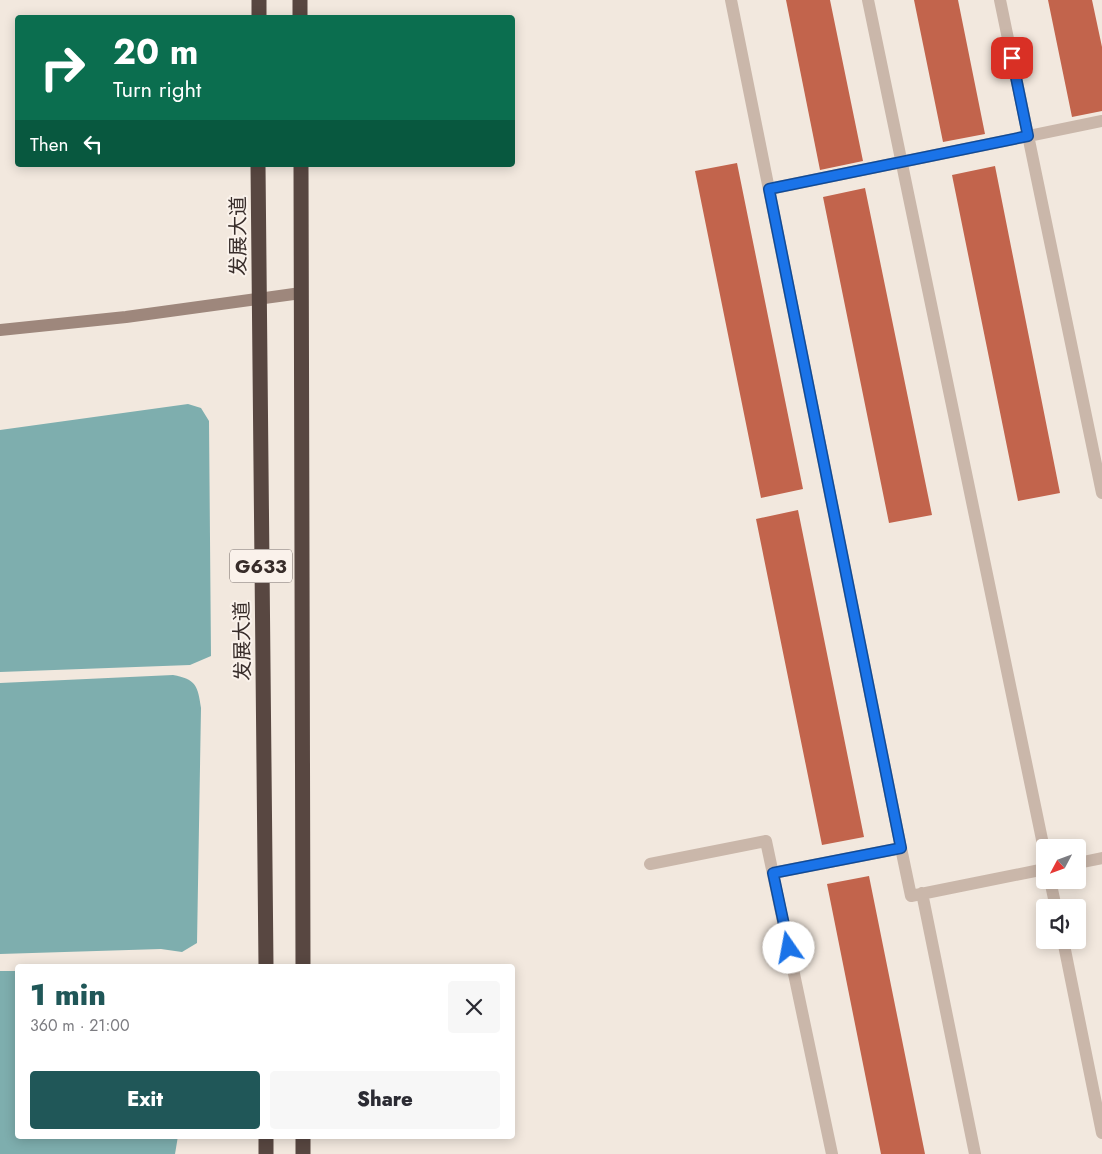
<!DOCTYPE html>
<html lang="en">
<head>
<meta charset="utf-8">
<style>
  :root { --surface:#fff; --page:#f7f7f7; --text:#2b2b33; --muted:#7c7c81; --accent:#205758 }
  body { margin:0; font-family:Jost,"Noto Sans SC",sans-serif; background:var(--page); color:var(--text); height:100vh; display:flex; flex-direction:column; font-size:19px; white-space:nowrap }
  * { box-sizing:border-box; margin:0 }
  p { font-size:16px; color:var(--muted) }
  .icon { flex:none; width:28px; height:28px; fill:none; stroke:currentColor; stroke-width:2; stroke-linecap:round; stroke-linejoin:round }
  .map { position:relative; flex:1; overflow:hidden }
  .panel { position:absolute; left:15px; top:964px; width:500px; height:175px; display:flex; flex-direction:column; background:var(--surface); border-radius:5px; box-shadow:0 2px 12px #0003 }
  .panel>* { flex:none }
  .banner { position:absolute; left:15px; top:15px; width:500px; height:152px; border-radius:5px; box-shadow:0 2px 12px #0003; background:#0b6e4f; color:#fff; overflow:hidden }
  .needle { width:32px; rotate:229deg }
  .controls { position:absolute; left:1036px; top:839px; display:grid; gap:10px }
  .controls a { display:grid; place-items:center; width:50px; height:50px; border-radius:5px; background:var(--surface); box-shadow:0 2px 12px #0003; font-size:25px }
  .pin { position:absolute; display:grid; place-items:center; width:42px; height:42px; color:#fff; margin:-21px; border-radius:10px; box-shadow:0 2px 8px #0006 }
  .me { position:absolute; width:55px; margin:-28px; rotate:348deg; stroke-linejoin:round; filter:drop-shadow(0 0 4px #0008) }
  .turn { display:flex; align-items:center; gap:18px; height:105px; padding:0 15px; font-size:22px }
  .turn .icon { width:65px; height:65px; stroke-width:2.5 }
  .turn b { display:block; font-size:35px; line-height:42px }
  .then { display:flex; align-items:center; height:48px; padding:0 15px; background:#0003; gap:10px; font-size:19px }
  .round { display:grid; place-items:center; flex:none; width:52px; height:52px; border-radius:5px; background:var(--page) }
  .summary { display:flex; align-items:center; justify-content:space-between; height:85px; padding:0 15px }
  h1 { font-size:30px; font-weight:800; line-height:38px; color:var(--accent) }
  .primary-button { display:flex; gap:10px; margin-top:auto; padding:10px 15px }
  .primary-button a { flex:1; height:58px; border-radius:5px; background:var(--accent); color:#fff; font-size:20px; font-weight:800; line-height:58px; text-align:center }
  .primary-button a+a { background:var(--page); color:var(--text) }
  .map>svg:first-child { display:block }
  .water { fill:#7eaeae }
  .building { fill:#c2644c }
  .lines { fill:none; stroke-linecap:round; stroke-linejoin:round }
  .lane { stroke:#cab7aa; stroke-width:12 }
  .secondary { stroke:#9e877c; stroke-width:12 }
  .highway { stroke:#584741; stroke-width:15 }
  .route-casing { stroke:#114b97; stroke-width:12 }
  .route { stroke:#1a73e8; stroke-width:9 }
  .labels { text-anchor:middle; stroke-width:4; stroke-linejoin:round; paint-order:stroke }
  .shield { fill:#faf2eb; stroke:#726864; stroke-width:1 }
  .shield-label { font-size:19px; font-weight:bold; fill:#382d2a }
  .street-label { font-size:20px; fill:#382d2a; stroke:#faf2eb }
</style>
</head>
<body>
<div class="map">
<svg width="1102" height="1154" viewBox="0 0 1102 1154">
  <rect width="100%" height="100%" fill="#f2e8de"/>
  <path class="water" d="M188 404 201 408 209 421 211 656 190 665 0 672V430Z
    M173 675C196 679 198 686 201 708L197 943 182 952 161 949 0 954V683Z
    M0 971H17L18 1136H178L175 1154H0Z"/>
  <path class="building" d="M786 0H830L863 161 820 170Z
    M914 0H958L985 134 943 142Z
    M1048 0H1092L1102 47V111L1072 117Z
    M737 163 803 489 761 498 695 171Z
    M995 166 1060 493 1018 501 952 175Z
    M865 188 932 515 889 523 823 197Z
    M798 510 864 837 822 845 756 519Z
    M869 876 925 1154H881L827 884Z"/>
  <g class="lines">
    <path class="lane" d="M731 0 901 848
      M868 0 1045 854
      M1000 0 1102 493
      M769 189 1102 121
      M1078 863 1102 858
      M650 864 766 841 832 1154
      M773 873 901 848 911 896 1045 869
      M1050 880 1056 908
      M922 893 975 1154
      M1063 940 1102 1133"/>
    <path class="secondary" d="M0 330 126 317 301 293"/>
    <path class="highway" d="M300 0V18
      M259 18V0
      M258 165 266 966
      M301 165 303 966
      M266 1136V1154
      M303 1136V1154"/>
  </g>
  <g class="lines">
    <defs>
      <path id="route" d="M789 948 773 873 901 848 769 189 1028 136 1012 58"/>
    </defs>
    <use href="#route" class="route-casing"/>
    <use href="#route" class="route"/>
  </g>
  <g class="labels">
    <rect class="shield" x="230" y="549.5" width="62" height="33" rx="4"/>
    <g class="shield-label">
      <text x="261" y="573">G633</text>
    </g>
    <g class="street-label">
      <text transform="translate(238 236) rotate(-90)" y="7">发展大道</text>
      <text transform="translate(242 641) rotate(-91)" y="7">发展大道</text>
    </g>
  </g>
</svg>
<div class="controls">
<a><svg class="needle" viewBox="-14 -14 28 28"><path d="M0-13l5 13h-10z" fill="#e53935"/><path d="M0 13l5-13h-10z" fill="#7c7c81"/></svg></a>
<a><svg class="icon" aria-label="sound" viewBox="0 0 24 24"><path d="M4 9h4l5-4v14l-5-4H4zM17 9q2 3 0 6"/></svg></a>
</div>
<div class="pin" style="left:1012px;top:58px;background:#d93025"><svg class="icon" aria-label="arrive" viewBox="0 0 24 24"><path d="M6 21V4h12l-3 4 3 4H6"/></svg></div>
<svg class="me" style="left:789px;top:948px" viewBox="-20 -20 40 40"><circle r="19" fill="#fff"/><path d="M0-13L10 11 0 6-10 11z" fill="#1a73e8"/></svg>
<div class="banner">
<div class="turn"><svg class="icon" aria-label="right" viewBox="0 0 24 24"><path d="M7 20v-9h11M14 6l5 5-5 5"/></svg><div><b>20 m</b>Turn right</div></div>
<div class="then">Then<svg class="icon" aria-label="left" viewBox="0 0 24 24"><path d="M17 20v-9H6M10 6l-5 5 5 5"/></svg></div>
</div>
<section class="panel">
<div class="summary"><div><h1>1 min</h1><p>360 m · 21:00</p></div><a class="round"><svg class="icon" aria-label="close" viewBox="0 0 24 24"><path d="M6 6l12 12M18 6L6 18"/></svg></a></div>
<div class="primary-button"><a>Exit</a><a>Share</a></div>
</section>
</div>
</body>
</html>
